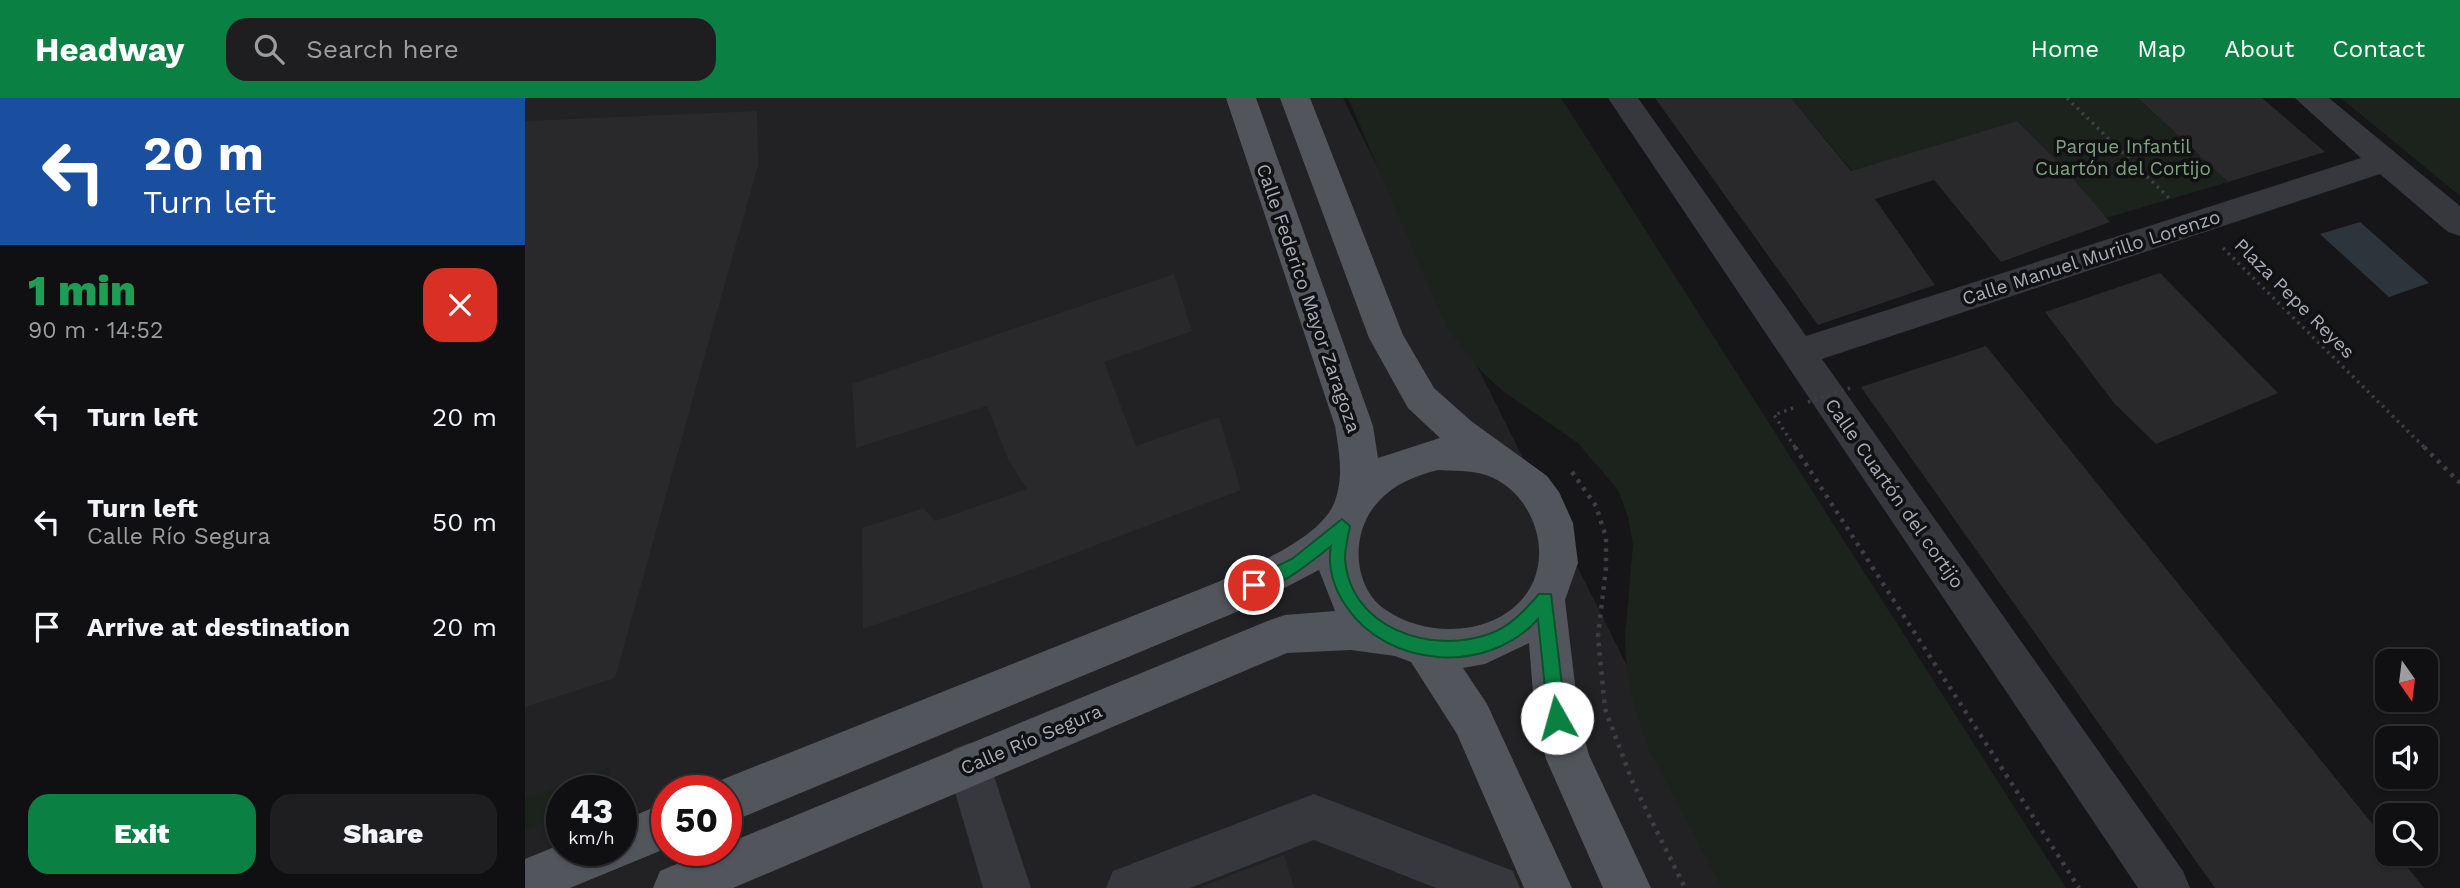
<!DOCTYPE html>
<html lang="en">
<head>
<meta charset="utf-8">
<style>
  :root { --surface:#101012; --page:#1e1e20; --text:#f1f3f6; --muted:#9c9d9f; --line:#303032; --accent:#0b8043 }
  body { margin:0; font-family:"Work Sans",sans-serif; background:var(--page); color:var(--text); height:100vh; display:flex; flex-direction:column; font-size:26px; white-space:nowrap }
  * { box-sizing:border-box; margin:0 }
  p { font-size:23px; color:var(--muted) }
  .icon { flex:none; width:38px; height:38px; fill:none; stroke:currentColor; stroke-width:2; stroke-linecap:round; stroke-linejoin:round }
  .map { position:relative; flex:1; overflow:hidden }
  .sheet { display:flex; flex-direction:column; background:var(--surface); width:525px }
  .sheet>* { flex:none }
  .banner { background:#1a4fa0; color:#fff; overflow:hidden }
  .needle { width:46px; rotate:166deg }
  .buttons { position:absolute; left:1850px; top:551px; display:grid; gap:14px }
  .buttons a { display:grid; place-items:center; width:63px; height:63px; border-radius:14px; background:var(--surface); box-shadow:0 2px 5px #0004,0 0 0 2px var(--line); font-size:35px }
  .speed { position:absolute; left:21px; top:677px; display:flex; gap:14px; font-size:35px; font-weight:700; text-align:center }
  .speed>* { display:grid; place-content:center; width:91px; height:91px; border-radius:50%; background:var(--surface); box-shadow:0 2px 5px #0004,0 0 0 2px var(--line); line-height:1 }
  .speed small { font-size:18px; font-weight:400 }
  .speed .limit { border:10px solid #d22; background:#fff; color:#111 }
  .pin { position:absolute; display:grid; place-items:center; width:60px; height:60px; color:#fff; margin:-30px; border:4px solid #fff; border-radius:50%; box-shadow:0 2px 7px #0007 }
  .me { position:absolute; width:77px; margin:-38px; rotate:353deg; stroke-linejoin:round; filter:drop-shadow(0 0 5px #0008) }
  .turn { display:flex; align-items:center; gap:24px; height:147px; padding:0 28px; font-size:32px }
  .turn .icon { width:91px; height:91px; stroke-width:2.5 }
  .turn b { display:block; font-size:49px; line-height:60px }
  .round { display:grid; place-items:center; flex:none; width:74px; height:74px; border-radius:21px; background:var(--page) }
  .overview { display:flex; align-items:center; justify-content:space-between; height:119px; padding:0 28px }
  h1 { font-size:42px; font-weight:800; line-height:52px; color:#1e9e55 }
  .action { display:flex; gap:14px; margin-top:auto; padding:14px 28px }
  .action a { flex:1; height:80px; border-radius:21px; background:var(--accent); color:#fff; font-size:28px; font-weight:800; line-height:80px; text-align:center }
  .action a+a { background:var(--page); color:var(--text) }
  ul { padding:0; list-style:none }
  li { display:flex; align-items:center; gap:21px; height:105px; padding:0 28px }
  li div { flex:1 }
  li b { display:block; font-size:26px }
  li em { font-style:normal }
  header { display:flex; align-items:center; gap:42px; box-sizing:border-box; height:98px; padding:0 35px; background:var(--accent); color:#fff }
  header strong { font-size:33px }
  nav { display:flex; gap:38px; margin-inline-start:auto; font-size:24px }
  .search { width:490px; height:63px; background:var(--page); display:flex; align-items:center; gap:18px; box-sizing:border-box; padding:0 24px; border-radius:21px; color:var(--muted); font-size:26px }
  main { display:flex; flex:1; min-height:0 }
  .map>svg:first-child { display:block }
  .built { fill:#222225; fill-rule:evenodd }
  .green { fill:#1c231d }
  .water { fill:#2c353c }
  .building { fill:#29292c }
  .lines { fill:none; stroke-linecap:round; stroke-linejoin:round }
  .path-far1 { stroke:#3d3f44; stroke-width:3.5; stroke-dasharray:2.5 4.5; stroke-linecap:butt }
  .path { stroke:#3d3f44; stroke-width:4.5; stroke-dasharray:3.5 6; stroke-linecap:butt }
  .minor { fill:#37383d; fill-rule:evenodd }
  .major { fill:#53555c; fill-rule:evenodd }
  .path-bridge { stroke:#3d3f44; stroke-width:3.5; stroke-dasharray:2.5 4.5; stroke-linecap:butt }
  .route { fill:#0b8043; stroke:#07532c; stroke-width:2 }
  .labels { text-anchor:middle; stroke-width:7; stroke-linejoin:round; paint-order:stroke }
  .park-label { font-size:19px; fill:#7fa381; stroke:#111113 }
  .street-label { font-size:19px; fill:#a8adb8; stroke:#111113 }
</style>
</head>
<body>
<header>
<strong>Headway</strong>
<div class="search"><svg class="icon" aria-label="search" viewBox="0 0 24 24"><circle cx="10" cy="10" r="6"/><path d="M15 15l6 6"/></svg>Search here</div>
<nav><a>Home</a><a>Map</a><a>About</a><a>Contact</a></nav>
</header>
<main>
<section class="sheet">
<div class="banner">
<div class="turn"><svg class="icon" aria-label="left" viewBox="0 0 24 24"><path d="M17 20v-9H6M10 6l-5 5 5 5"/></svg><div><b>20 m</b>Turn left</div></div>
</div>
<div class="overview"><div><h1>1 min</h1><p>90 m · 14:52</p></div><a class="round" style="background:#d93025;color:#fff"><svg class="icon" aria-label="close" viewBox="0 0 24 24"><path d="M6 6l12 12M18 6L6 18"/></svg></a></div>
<ul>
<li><svg class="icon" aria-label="left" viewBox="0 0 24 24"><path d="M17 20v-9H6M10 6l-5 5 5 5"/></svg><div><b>Turn left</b></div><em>20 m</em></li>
<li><svg class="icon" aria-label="left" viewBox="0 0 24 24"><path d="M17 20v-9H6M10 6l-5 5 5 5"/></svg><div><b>Turn left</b><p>Calle Río Segura</p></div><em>50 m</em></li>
<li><svg class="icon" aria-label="arrive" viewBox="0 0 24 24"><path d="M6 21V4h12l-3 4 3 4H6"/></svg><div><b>Arrive at destination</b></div><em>20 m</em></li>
</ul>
<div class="action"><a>Exit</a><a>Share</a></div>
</section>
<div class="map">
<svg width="1935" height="790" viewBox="0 0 1935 790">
  <rect width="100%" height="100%" fill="#161618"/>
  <path class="built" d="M0 0H818L1213 790H0ZM37 693H96V752H37ZM142 693H201V752H142Z"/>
  <path class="green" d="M823 0H1036L1541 790H1197L1123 649 1110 611 1102 574 1100 538 1108 447 1103 419 1093 392 1053 345 979 294 957 274 922 230Z
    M1266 0H1613L1703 84 1581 120 1542 73 1492 23 1327 73Z
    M1816 0H1935V98Z
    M85 669 86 693H37V717L0 732V701Z"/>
  <path class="water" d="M1835 124 1904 185 1864 199 1795 136Z"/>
  <path class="building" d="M1130 0H1266L1326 73 1492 23 1540 71 1585 124 1476 164 1409 82 1350 101 1410 187 1293 227Z
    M1613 0H1737L1800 54 1703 84Z
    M232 13 233 67 90 580 0 609V23Z
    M1635 175 1753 295 1631 346 1589 305 1520 214Z
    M649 176 667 233 579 264 611 348 694 319 716 392 503 473 338 531 337 430 399 410 410 423 502 391 483 361 462 308 331 350 327 286Z
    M1461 248 1862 744V756H1872L1899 790H1690L1336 289Z
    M759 757 769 790H673Z"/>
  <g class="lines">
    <path class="path-far1" d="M1542 0 1644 100
      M1698 150 1901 351
      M1268 310 1249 317 1271 351"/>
    <path class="path" d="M1270 349 1554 790
      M1899 349 1935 385
      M1047 374 1071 408 1081 439V470L1073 538 1080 611 1108 685 1160 790"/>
    <path class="minor" d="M1083 0H1113L1281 238 1836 60 1770 0H1804L1935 108V138L1923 134 1855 76 1297 261 1658 773 1665 790H1613Z
      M444 645 460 651 506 790H458L422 667 428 651Z
      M789 696 988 773 995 790H911L789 742 665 790H581L588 773Z"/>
    <path class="major" d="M701 0H731L848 328 853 360 915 340 883 310 844 240 755 0H785L878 237 909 290 946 323 1022 378 1034 394 1048 425 1053 465 1040 502 1054 620 1064 657 1126 790H1078L1021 661 1010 620 1004 545 960 566 938 570 962 606 1047 790H999L932 636 886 564 870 558 826 552 762 555 208 790H128L135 773 186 752H201V746L745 522 760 517 810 513 794 472 721 510 201 726V693H183L185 687 201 680 693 484C726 468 797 440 810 403 819 378 814 353 810 328ZM913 372C928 373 946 372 961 377 1002 391 1025 442 1009 482 985 538 905 543 861 512 827 489 825 434 853 404 869 386 890 378 913 372Z
      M142 704V750L45 790H0V761L37 746V752H96V723Z"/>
    <path class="path-bridge" d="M1283 304 1325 290"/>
  </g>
  <path class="route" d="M817 421 825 428C823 438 820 450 820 460 824 530 906 557 964 536 985 529 1000 512 1014 496H1026L1041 620 1038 626 1032 629 1026 626 1023 620 1013 521C963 577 863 571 821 508 809 491 802 469 806 448 790 461 743 500 723 492L720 487 723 482 767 461Z"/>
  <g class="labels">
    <g class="park-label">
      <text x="1598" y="55">Parque Infantil<tspan x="1598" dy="22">Cuartón del Cortijo</tspan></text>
    </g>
    <g class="street-label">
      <text transform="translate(1566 159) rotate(-18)" y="7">Calle Manuel Murillo Lorenzo</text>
      <text transform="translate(784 200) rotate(71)" y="7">Calle Federico Mayor Zaragoza</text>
      <text transform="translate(1770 200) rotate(45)" y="7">Plaza Pepe Reyes</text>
      <text transform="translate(1370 395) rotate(55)" y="7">Calle Cuartón del cortijo</text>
      <text transform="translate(506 641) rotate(-23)" y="7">Calle Río Segura</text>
    </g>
  </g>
</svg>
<div class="buttons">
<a><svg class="needle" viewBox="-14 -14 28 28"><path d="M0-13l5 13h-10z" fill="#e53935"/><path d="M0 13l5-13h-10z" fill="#9c9d9f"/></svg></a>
<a><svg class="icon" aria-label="sound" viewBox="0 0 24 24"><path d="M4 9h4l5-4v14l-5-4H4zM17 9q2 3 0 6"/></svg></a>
<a><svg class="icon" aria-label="search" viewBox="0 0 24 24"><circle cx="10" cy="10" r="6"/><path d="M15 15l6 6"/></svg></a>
</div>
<div class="speed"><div>43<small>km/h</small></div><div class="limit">50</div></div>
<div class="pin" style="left:729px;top:487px;background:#d93025"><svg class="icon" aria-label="arrive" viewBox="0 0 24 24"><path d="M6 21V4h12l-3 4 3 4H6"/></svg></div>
<svg class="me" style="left:1032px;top:620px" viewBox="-20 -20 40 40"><circle r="19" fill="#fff"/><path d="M0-13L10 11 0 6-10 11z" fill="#0b8043"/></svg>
</div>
</main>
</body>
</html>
